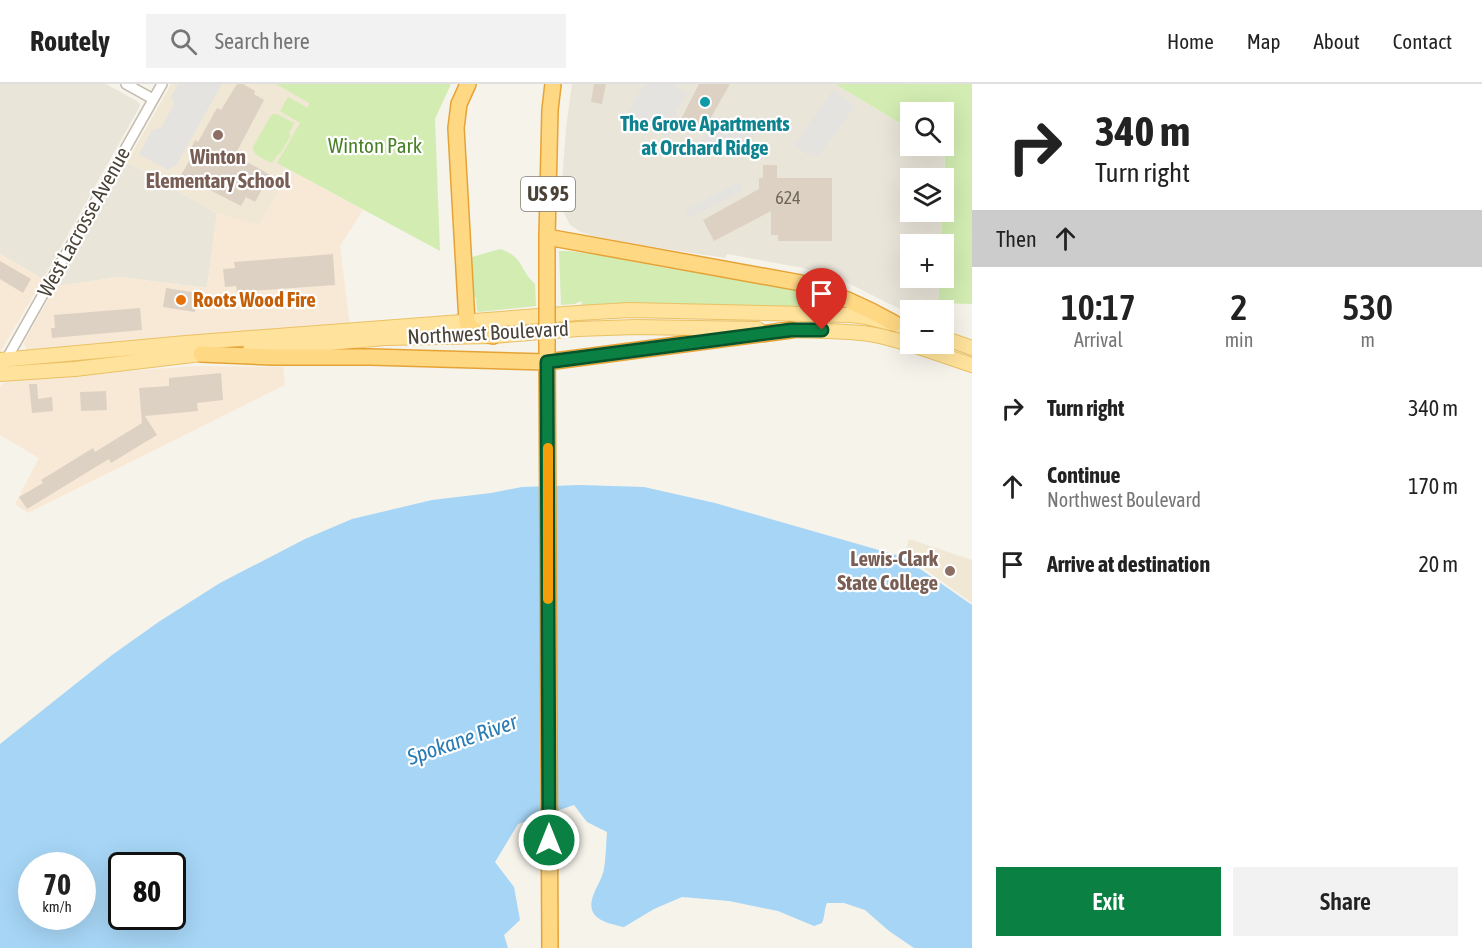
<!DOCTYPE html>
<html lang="en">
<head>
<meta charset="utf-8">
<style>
  :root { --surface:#fff; --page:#f2f2f2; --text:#222; --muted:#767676; --line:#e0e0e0; --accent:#0b8043 }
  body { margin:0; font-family:"Asap Condensed",sans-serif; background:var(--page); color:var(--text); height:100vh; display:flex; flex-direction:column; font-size:22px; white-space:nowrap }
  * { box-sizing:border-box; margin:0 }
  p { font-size:20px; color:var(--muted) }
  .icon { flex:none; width:33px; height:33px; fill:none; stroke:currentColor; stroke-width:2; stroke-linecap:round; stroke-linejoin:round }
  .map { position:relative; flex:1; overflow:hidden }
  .panel { display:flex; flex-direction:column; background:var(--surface); width:510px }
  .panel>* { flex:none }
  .banner { background:#fff; color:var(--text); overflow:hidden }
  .buttons { position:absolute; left:900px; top:18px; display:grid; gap:12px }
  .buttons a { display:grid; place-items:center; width:54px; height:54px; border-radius:0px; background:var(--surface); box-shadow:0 6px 24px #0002; font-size:30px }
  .speed { position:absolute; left:18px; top:768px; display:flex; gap:12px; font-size:30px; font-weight:700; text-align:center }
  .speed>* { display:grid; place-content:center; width:78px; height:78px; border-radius:50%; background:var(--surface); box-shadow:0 6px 24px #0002; line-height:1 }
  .speed small { font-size:15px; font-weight:400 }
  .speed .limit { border:3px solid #111; border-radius:9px; background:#fff; color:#111 }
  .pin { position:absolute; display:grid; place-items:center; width:51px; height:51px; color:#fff; margin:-62px -26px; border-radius:50% 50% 50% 0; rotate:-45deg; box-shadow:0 0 6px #0007 }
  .pin .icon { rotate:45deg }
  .me { position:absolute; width:66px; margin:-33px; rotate:0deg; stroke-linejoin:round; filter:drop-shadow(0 0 4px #0008) }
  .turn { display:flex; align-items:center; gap:21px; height:126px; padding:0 24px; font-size:27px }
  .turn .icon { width:78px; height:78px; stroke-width:2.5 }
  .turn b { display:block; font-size:42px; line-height:51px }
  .then { display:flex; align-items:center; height:57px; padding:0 24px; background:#0003; gap:12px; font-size:22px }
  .eta { display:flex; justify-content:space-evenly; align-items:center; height:102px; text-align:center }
  .eta b { font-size:36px; font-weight:600; line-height:42px }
  .action { display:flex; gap:12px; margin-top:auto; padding:12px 24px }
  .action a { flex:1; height:69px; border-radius:0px; background:var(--accent); color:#fff; font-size:24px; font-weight:600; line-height:69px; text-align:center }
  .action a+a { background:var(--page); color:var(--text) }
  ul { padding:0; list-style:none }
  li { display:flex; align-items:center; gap:18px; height:78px; padding:0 24px }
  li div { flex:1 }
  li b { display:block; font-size:22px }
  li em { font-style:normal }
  header { display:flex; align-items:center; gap:36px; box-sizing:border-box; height:84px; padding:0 30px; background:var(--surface); border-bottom:2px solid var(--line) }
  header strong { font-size:28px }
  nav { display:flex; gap:33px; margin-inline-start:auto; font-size:21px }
  .search { width:420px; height:54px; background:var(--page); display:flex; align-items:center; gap:15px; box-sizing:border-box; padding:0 21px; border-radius:0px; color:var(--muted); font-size:22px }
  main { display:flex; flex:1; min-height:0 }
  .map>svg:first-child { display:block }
  .residential { fill:#eae5d9 }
  .commercial { fill:#f8e9d6 }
  .education { fill:#f0e8d4 }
  .green { fill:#d2ecb2 }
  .parking { fill:#e5e3df }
  .water { fill:#a6d5f5; fill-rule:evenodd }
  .building { fill:#dcd1c3 }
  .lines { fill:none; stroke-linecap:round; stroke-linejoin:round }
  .minor-casing { stroke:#c2bbad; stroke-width:12 }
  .primary-casing { stroke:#eac165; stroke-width:16 }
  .trunk-casing { stroke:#e6a335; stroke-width:18 }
  .minor { stroke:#fff; stroke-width:9 }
  .primary { stroke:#ffe29b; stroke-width:14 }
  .trunk { stroke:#ffd884; stroke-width:15 }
  .trunk-bridge-casing { stroke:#e6a335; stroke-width:18; stroke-linecap:butt }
  .trunk-bridge { stroke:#ffd884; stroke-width:15 }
  .route-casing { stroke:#07532c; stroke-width:15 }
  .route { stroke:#0b8043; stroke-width:10 }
  .slow { stroke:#f59e0b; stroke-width:10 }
  .culture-dot { fill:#0f9aa8; stroke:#fff; stroke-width:2 }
  .education-dot { fill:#8d6e63; stroke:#fff; stroke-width:2 }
  .food-dot { fill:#e8710a; stroke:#fff; stroke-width:2 }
  .labels { text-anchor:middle; stroke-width:4.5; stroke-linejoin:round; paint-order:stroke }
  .number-label { font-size:18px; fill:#6f665b }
  .shield { fill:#fff; stroke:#817b74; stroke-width:1.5 }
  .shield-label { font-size:20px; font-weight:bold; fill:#4b4338 }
  .culture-label { font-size:21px; font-weight:bold; fill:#0d838f; stroke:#fff }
  .park-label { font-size:21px; fill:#4a8127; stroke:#fff }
  .education-label { font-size:21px; font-weight:bold; fill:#785e54; stroke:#fff }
  .street-label { font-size:21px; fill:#4b4338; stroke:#fff }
  .food-label { font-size:21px; font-weight:bold; fill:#c56008; stroke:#fff; text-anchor:start }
  .water-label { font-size:22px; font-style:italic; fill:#297bb5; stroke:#fff }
</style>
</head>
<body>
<header>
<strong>Routely</strong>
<div class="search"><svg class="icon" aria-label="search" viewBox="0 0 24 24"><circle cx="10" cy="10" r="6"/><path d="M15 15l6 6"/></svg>Search here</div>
<nav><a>Home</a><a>Map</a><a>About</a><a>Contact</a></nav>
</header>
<main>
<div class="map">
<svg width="972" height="864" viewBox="0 0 972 864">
  <rect width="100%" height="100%" fill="#f6f3eb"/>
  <path class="residential" d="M0 0H106L137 17 140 20 139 24 43 195 0 170Z
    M572 0H835L910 45V62H939L945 65 944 99V94H910V128H942L941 160H910V194H940L938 219 933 220 931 226H910V230L848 199 803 184 727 170 725 174 641 161 593 152 581 148 570 141 563 127 562 98 566 44Z
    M127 78 217 129 207 204 120 193 56 202Z"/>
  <path class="commercial" d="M290 86 363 126 340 162 350 243 32 269 27 266 24 260 25 256 56 202 120 193 207 204 217 129 259 140Z
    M0 170 43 195 0 269Z
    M195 282 283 283 285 301 28 429 15 420 39 374 0 351V303L2 300 10 296Z"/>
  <path class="education" d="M171 0H320L309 25 278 79 290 86 259 141 217 129 127 78Z
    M909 455 972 476V519L905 471Z"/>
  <path class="green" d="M276 0H451L435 35 440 167 277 79 300 39 280 27 288 13 308 24 309 19Z
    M835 0H972V220L938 219 940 194H944V160H941L942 128H944L945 65 939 62H944V28H910V45Z
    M273 30H277L294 39 289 50 291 51 280 70H278L272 79C265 75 253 72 253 63L270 33Z
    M500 165C524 173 519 185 535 200L536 222 479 228 477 227 476 213H472V173Z
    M559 167H569L600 171 666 184 746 195 822 211 836 218 837 220 833 224 575 225 582 220 581 217 575 220 561 221Z"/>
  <path class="parking" d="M178 0H222L177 80 168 86 139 70 152 46 161 44 174 20 171 12Z
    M644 0H676L675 3 687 10 676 28V32L679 38 668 54 627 30Z
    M833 6 855 22 818 73 812 69 809 72 794 61Z
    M714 31 727 43H755V51L749 63 719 61 700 57Z
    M739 98 743 106 689 134 685 126Z"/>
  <path class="water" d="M580 401 644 403 715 419 903 473 972 521V864H914L889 847 865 826 844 819H827C824 826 825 832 822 839L814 842 778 827 729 817 682 813 654 825 624 843C607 839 585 835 593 812 596 803 602 795 604 785 606 773 606 760 607 748L587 738 574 721 518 740 495 778 514 803 520 836 504 851 508 864H0V660L112 571 160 537 220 499 305 455 352 435 432 416 491 409 522 403ZM32 782H82V832H32ZM122 782H172V832H122Z"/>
  <path class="building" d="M237 0H243L255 7 254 10 264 16 235 71 270 91 255 118 246 113 241 122 181 91 195 67 191 64 195 56 198 58 217 24 221 26Z
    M594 0H606L602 20 591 18Z
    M699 0H730L702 49 680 37Z
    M763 81H777V94H832V157H778V151H771V127L714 157 703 136 759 105V94H763Z
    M333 170 335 201 237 208 236 202 225 203 223 185 235 184 234 178Z
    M0 177 31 195 23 209 0 195Z
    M166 204 198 209 195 228 163 223Z
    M140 224 142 246 52 254 51 244H55L54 231Z
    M221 289 223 316 197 319 198 327 145 332 157 351 111 379 109 375 27 425 19 413 43 399 41 396 93 364 95 368 142 339 139 304 169 302V294Z
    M29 300H37L38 315 52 313 53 327 32 329Z
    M106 307 107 326 81 327 80 308Z"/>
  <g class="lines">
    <defs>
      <path id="minor" d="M126 0 153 15
        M6 276 162 0"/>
      <path id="primary" d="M780 246C809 247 840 246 869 250 902 255 940 271 972 281
        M944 254 972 264
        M250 266 385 254 493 252 578 245 636 243 758 245
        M0 276 186 259 578 229 629 226 851 231 866 233 910 244
        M0 290 75 285 210 269"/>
      <path id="trunk" d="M468 0 459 20 456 44 467 238C470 248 484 249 493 252
        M547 153 801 199C834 209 864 222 894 239
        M547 221V153L550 26 553 0
        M547 257 550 864
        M201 270 272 273H371L547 278 791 246"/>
    </defs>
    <use href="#minor" class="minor-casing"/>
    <use href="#primary" class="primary-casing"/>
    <use href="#trunk" class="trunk-casing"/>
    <use href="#minor" class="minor"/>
    <use href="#primary" class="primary"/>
    <use href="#trunk" class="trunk"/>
    <defs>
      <path id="trunk-bridge" d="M547 221V257"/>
    </defs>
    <use href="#trunk-bridge" class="trunk-bridge-casing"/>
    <use href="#trunk-bridge" class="trunk-bridge"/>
  </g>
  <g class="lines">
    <defs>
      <path id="route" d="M549 756 547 278 791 246H822"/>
    </defs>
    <use href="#route" class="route-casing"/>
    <use href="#route" class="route"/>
    <path class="slow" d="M548 364V515"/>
  </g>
  <circle class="culture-dot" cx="705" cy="18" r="6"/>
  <g class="education-dot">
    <circle cx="218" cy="51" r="6"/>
    <circle cx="950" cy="487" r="6"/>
  </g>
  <circle class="food-dot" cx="181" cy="216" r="6"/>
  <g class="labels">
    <g class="number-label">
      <text x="788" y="120">624</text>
    </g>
    <rect class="shield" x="521" y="93" width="54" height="34" rx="4.5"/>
    <g class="shield-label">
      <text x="548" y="117">US 95</text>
    </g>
    <g class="culture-label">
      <text x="705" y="47">The Grove Apartments<tspan x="705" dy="24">at Orchard Ridge</tspan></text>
    </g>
    <g class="park-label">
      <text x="375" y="69">Winton Park</text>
    </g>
    <g class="education-label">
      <text x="218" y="80">Winton<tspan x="218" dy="24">Elementary School</tspan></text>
      <text x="938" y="482" text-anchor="end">Lewis-Clark<tspan x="938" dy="24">State College</tspan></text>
    </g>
    <g class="street-label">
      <text transform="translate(84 138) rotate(-61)" y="7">West Lacrosse Avenue</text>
      <text transform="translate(488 249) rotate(-3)" y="7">Northwest Boulevard</text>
    </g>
    <g class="food-label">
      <text x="193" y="223">Roots Wood Fire</text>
    </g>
    <g class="water-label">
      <text transform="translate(462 655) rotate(-19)" y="8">Spokane River</text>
    </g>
  </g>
</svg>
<div class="buttons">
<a><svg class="icon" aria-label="search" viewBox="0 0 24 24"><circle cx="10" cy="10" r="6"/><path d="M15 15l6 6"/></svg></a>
<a><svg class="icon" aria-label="layers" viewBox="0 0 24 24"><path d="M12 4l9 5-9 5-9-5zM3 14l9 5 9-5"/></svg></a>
<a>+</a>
<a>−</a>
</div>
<div class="speed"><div>70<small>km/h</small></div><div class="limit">80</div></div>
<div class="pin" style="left:822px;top:246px;background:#d93025"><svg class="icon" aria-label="arrive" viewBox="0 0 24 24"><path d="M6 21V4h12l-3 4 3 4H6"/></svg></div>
<svg class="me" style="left:549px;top:756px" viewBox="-20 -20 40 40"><circle r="17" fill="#0b8043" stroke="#fff" stroke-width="3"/><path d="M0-11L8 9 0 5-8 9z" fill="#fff"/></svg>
</div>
<section class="panel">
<div class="banner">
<div class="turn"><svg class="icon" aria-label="right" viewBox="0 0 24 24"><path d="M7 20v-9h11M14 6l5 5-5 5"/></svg><div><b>340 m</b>Turn right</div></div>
<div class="then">Then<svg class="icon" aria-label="ahead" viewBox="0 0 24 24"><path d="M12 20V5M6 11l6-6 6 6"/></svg></div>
</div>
<div class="eta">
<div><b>10:17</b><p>Arrival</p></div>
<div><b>2</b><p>min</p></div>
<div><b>530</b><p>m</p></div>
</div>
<ul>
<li><svg class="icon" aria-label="right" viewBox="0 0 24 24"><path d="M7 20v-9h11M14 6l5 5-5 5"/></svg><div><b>Turn right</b></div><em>340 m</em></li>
<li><svg class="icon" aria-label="ahead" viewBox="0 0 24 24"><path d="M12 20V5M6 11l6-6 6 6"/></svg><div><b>Continue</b><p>Northwest Boulevard</p></div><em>170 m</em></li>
<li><svg class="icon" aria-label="arrive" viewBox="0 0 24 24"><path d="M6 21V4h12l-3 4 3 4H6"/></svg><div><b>Arrive at destination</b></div><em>20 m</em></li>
</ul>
<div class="action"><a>Exit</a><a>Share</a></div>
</section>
</main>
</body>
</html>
